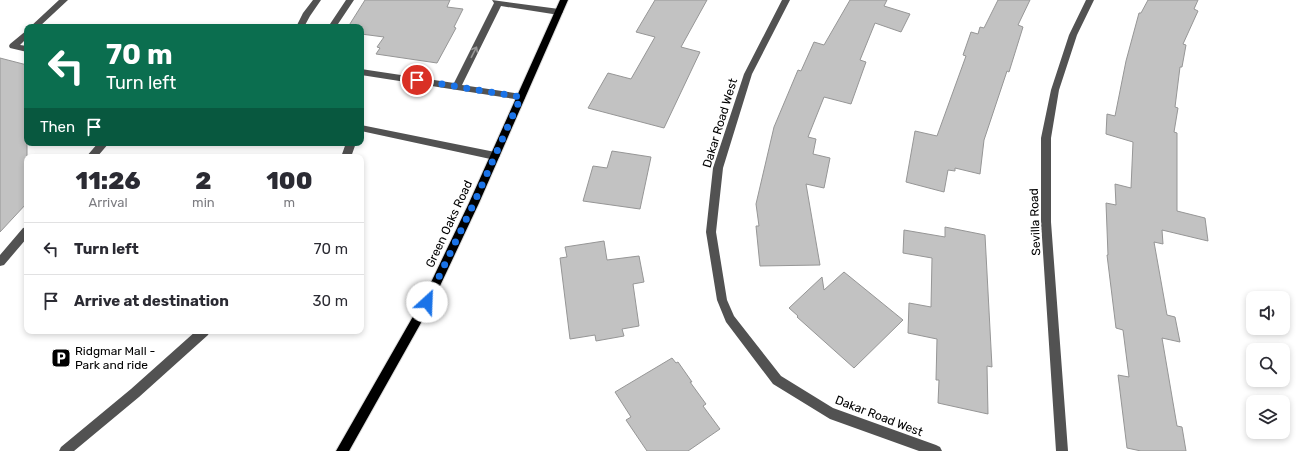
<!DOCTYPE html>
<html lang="en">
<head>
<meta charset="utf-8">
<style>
  :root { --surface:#fff; --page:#f7f7f7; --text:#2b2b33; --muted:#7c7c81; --line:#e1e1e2 }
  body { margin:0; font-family:Rubik,sans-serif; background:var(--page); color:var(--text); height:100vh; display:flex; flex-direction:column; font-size:15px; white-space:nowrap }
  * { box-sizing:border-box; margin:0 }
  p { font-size:13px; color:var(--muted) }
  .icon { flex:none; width:22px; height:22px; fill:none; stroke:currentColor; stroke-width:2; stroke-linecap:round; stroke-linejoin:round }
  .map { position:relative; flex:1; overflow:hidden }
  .side { position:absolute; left:24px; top:154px; width:340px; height:180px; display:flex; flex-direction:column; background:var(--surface); border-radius:8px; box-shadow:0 2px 6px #0003 }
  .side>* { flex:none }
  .hud { position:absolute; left:24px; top:24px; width:340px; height:122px; border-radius:8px; box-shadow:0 2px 6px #0003; background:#0b6e4f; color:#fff; overflow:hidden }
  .fabs { position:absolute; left:1246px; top:291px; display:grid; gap:8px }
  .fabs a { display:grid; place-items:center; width:44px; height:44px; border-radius:8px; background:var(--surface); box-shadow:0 2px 6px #0003; font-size:20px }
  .pin { position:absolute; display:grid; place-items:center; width:34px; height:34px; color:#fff; margin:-17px; border:2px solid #fff; border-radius:50%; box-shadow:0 1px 4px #0007 }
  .me { position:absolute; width:44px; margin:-22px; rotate:25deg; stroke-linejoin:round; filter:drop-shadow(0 0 3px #0008) }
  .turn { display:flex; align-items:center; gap:14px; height:84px; padding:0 16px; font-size:18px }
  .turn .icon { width:52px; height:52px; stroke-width:2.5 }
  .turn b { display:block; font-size:28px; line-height:34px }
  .then { display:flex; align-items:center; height:38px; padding:0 16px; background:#0003; gap:8px; font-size:15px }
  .eta { display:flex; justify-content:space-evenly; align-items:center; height:68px; text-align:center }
  .eta b { font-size:24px; font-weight:800; line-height:28px }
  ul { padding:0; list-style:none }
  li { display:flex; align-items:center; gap:12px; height:52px; padding:0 16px; border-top:1px solid var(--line) }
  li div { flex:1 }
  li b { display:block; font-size:15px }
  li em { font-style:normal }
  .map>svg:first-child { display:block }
  .building { fill:#c2c2c2; stroke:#969696 }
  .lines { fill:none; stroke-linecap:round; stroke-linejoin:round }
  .major-casing { stroke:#dbdbdb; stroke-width:2 }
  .minor { fill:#525252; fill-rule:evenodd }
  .major { fill:#000; fill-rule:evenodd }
  .oneway { stroke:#979797 }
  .route { stroke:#1a73e8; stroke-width:7; stroke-dasharray:0 12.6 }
  .labels { text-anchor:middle; stroke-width:4; stroke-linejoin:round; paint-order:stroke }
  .street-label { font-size:12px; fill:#000; stroke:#fff }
  .poi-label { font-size:12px; fill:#000; stroke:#fff; text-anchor:start }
</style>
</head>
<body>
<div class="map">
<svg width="1302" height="451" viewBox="0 0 1302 451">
  <rect width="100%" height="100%" fill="#fff"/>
  <path class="building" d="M365 0H450L447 7 463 9 454 27 456 28 437 63 376 54 380 48 377 47 384 37 361 34V27H348Z
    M655 0H707L681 47 700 52 664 128 588 108 608 73 631 79 655 37 636 32Z
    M850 0H887L884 6 910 14 901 32 875 23 860 60 866 62 851 104 824 97 808 137 816 139 813 154 830 158 824 188 806 184 820 265 760 266 756 226H759L756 204 774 127 798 70 801 71 814 42 824 45Z
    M998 0H1030L1018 25 1023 27 1009 72 1007 71 984 140 980 174 955 168V171L948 170 944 192 906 182 915 131 937 136 966 56 963 55 971 32 978 34 980 27 984 28Z
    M1148 0H1198L1194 9 1198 11 1183 44 1186 45 1182 67H1180L1175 107 1178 108 1174 132 1177 133V211L1205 218 1208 241 1162 230 1163 244 1154 242 1167 315 1175 317 1180 342 1162 338 1177 426 1182 427 1186 451H1141L1127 448 1118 375 1129 377 1123 330 1116 328 1107 255H1108L1106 203 1116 205 1115 184 1131 188 1133 142 1106 134 1107 114 1115 116 1126 61 1139 13H1141Z
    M0 58 27 65V203L0 232Z
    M612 151 651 157 640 209 583 201 593 166 607 168Z
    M945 227 985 235 992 367 987 366 988 414 938 403 939 380H936L937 339 908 333 909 303 931 307 932 258 903 253 904 230 945 237Z
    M604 241 607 260 639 256 644 282 633 284 639 326 622 329 624 336 596 341 595 335 570 339 560 258 567 257 565 247Z
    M844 272 903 320 854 368 797 317 798 316 789 308 822 277 824 290Z
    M672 358 676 363 678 362 692 382H690L706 404 703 406 720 429 688 451H647L626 420 631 417 615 392Z"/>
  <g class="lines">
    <defs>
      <path id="major" d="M560 0H568L479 203 431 305 349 451H336L423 299 469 203Z"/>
    </defs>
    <use href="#major" class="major-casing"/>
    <path class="minor" d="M59 0H68L39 27H30Z
      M313 0H321L310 16 304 27H296L303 13Z
      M346 0H354L336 27H328Z
      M492 0 559 9 563 12 559 15 501 6 462 85 521 94 524 95 525 97 524 99 521 100 361 75V69L454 83 494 3Z
      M782 0H790L752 74 723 168 716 232 727 300 734 316 781 376 833 408 936 445 940 447 942 451H919L830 419 773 384 726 322 717 300 706 232 713 168 744 74Z
      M1086 0H1094L1077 35 1059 90 1051 138V222L1068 451H1056L1041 222V138L1051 90 1069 35Z
      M27 30V38L20 45 27 46V52L10 48 9 46 10 44Z
      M361 125 495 152 500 156 495 160 361 131Z
      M98 143H109L97 157H86Z
      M346 143H356L351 157H341Z
      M27 227V238L4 265 0 266V255L23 228Z
      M196 331H210L208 335 139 397 74 451H59L61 447 131 389Z"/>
    <use href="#major" class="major"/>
  </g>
  <defs><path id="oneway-shaft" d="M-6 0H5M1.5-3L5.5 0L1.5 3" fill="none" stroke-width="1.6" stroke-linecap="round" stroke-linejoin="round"/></defs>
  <use class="oneway" href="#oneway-shaft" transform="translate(474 52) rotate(-63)"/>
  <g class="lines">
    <path class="route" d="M417 80 521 97 474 203 427 302"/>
  </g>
  <defs>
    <symbol id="parking-square" viewBox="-11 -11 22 22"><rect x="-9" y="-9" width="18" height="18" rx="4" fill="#000" stroke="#fff"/><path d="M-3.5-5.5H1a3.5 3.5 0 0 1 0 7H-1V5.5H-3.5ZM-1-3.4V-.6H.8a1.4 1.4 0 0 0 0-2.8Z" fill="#fff"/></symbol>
  </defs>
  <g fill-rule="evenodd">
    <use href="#parking-square" x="50" y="347" width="22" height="22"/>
  </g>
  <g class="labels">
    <g class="street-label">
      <text transform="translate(720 123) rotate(-73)" y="4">Dakar Road West</text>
      <text transform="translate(1035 222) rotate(-92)" y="4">Sevilla Road</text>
      <text transform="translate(449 224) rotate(-65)" y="4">Green Oaks Road</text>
      <text transform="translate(879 416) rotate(21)" y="4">Dakar Road West</text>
    </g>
    <g class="poi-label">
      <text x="75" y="355">Ridgmar Mall -<tspan x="75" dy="14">Park and ride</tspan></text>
    </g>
  </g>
</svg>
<div class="fabs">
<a><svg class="icon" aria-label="sound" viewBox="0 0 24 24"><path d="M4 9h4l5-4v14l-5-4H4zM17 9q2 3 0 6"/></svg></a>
<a><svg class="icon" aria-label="search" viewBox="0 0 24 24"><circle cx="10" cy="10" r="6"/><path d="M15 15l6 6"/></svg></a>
<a><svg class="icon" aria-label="layers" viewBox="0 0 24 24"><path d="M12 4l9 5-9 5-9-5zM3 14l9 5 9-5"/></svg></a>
</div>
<div class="pin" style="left:417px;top:80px;background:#d93025"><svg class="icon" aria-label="arrive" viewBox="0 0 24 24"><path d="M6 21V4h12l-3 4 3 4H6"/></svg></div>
<svg class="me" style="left:427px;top:302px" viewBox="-20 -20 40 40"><circle r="19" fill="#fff"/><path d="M0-13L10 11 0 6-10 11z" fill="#1a73e8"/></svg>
<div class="hud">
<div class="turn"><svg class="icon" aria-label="left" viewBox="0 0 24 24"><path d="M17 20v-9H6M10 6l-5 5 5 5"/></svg><div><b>70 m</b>Turn left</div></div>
<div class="then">Then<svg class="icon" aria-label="arrive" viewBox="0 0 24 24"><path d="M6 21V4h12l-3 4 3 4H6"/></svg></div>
</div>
<section class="side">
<div class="eta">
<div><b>11:26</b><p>Arrival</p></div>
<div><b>2</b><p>min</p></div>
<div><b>100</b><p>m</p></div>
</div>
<ul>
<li><svg class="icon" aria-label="left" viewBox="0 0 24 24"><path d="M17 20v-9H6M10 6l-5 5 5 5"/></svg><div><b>Turn left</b></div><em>70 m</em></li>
<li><svg class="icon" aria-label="arrive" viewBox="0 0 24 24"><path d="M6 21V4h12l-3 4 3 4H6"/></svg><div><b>Arrive at destination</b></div><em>30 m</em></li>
</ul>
</section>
</div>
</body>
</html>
